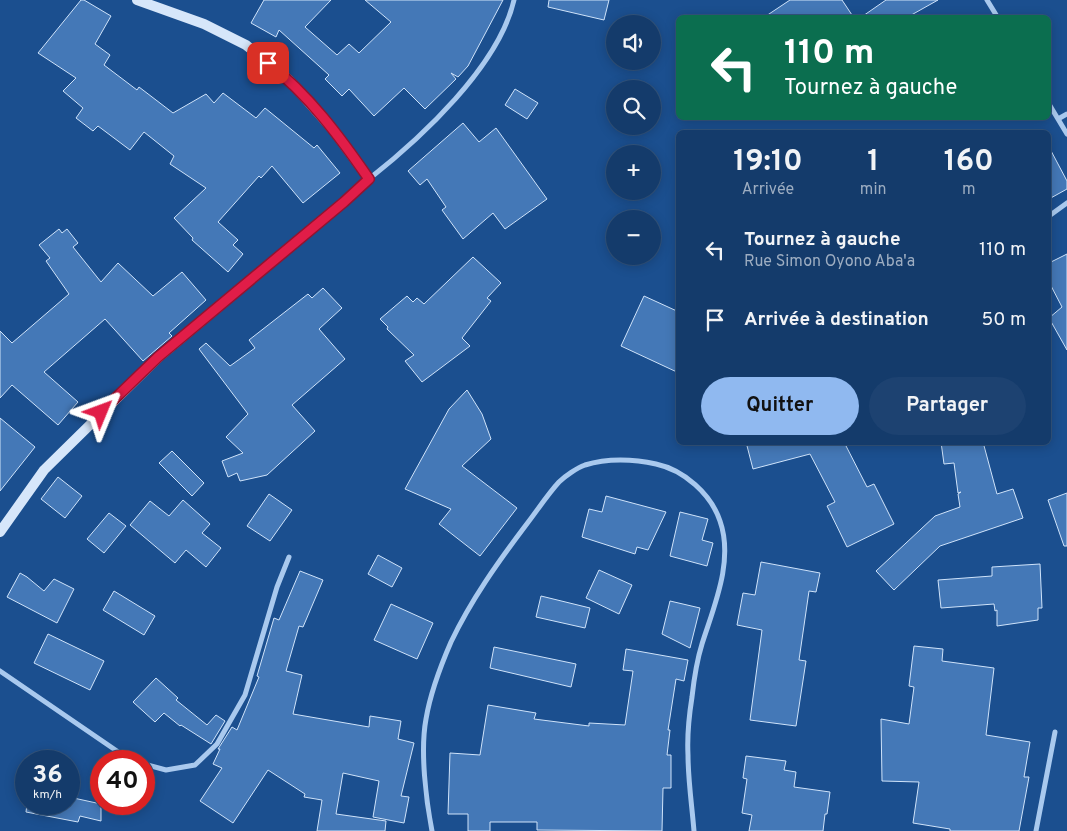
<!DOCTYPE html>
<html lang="fr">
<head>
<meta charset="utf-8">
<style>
  :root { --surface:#143b6b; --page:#1d4271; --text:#f1f3f6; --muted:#9dadc1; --line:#33557e; --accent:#90b9f0 }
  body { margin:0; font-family:Overpass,sans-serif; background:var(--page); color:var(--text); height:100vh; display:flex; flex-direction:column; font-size:19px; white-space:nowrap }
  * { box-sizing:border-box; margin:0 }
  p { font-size:16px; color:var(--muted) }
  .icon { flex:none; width:28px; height:28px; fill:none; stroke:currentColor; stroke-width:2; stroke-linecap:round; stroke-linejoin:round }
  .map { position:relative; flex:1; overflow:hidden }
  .sheet { position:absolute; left:676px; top:130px; width:375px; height:315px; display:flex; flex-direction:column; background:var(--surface); border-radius:8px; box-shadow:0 2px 12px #0003,0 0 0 1px var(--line) }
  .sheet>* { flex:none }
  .guide { position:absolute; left:676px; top:15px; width:375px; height:105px; border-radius:8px; box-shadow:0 2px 12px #0003,0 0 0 1px var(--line); background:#0b6e4f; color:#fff; overflow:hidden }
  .fabs { position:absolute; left:606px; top:15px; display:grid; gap:10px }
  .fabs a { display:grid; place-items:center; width:55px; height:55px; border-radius:50%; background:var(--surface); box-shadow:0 2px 12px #0003,0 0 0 1px var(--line); font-size:25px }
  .speed { position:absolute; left:15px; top:750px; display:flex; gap:10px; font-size:25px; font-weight:700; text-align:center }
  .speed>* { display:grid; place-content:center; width:65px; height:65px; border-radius:50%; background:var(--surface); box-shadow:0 2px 12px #0003,0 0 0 1px var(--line); line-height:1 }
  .speed small { font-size:12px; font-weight:400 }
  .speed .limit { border:8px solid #d22; background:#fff; color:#111 }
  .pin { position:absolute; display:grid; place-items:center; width:42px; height:42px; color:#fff; margin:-21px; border-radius:10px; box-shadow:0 2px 8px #0006 }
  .me { position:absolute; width:55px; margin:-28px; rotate:46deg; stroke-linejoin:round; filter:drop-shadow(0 0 4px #0008) }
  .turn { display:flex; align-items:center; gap:18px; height:105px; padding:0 25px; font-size:22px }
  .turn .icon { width:65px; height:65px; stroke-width:2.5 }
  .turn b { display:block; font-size:35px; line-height:42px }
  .eta { display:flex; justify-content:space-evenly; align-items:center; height:85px; text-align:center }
  .eta b { font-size:30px; font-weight:700; line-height:35px }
  .action { display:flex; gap:10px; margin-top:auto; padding:10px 25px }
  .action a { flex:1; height:58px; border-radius:30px; background:var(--accent); color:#111; font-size:20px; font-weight:700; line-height:58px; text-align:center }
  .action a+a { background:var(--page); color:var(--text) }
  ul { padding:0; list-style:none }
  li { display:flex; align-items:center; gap:15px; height:70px; padding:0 25px }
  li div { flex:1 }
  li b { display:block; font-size:19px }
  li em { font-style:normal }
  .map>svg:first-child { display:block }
  .building { fill:#4478b7; stroke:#cfe3fa }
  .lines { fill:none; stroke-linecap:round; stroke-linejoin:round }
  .street { stroke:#a9c9ee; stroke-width:5 }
  .secondary { stroke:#d6e6fa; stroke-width:10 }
  .route-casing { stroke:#92132f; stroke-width:12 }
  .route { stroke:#e11d48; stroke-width:9 }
</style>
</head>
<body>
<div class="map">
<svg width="1067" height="831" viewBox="0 0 1067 831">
  <rect width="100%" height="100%" fill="#1b4f8f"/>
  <path class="building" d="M81 0H84L111 16 95 44 110 55 104 65 137 90 139 87 173 113 206 94 214 103 223 93 256 118 265 108 314 148 317 145 340 173 303 203 272 166 261 178 259 176 218 222 238 240 233 245 243 254 228 272 192 240 193 238 174 218 206 188 170 164 174 156 144 132 130 150 98 126 93 131 76 118 83 108 63 91 76 78 38 53Z
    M264 0H331L305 27 337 55 349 44 359 53 391 22 365 0H503L468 66 458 77 451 73 456 79 425 109 404 88 374 116 349 89 342 96 325 79 329 75 279 30 276 37 251 23Z
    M549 0H609L604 20 548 7Z
    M790 0H842L854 18H763Z
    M886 0H938L906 18H860Z
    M515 89 538 103 527 119 505 105Z
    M463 123 479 142 496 128 547 199 505 229 493 213 463 239 442 210 446 207 427 179 420 185 408 171Z
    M1049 147 1067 181V189L1049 199Z
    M59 229 62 233 67 229 78 243 73 247 101 282 118 263 153 296 182 272 206 300 169 333 172 336 143 361 105 319 44 372 78 402 58 425 12 385 0 398V331L12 343 69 294 46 261 50 258 39 245Z
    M1067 254V350L1049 318 1062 307 1049 282V263Z
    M473 257 501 283 487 298 491 301 462 338 470 346 422 382 405 361 414 355 387 329 388 327 380 319 407 296 413 302 417 298 424 304Z
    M323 288 342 308 319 329 345 359 292 405 315 431 267 475 240 481 237 473 228 477 222 461 243 453 226 437 248 414 199 349 206 343 230 366 255 348 249 340 308 294 312 298Z
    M644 296 679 312V373L621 346Z
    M467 390 482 414 491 439 462 466 517 508 480 556 439 524 451 509 405 489 449 409Z
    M0 418 35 447 0 491Z
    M746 442H844L867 487 874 484 894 524 847 547 827 506 835 502 810 454 753 469Z
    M941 442H983L997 494 1013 489 1023 518 940 546 894 590 876 571 935 516 960 507 958 494 961 492 958 493 954 463 944 464Z
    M172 451 204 483 192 496 159 463Z
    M58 477 82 496 65 518 41 499Z
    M1067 493V546H1064L1048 500Z
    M269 494 292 510 270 541 247 526Z
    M606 496 666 512 648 550 637 547 635 554 582 537 589 509 602 512Z
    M183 500 210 524 202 533 221 548 206 567 186 550 175 563 130 525 150 501 169 516Z
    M680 512 708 519 702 540 713 543 707 566 670 556Z
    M109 513 126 526 104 553 87 539Z
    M378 555 402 568 392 587 368 574Z
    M761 562 820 573 816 592 809 591 799 660 806 661 796 726 750 720 762 630 737 625 743 593 755 595Z
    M1040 564 1042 608H1038V620L997 626V610L995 611 994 604 941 608 938 580 992 576V567Z
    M599 570 632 585 619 614 586 598Z
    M300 571 323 580 303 627 299 626 286 671 302 675 293 714 369 727 370 716 401 721 398 739 414 743 401 796 409 797 404 823 373 817 379 781 343 773 336 814 386 821 385 831H317L322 800 304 797 305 794 268 770 233 823 200 801 222 768 213 764 220 749H218L232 727 237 730 259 677 257 676 274 618 279 620Z
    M20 573 27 577 44 591 54 579 74 589 57 623 7 597Z
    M114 591 155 616 144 635 103 610Z
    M541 596 590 608 585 628 536 617Z
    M670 601 700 608 690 648 662 634Z
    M391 604 433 623 417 659 374 640Z
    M48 634 104 661 90 690 34 663Z
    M914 646 943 649 942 661 994 668 986 735 1030 742 1024 777H1029L1019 831H950V829L913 823 919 782 882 781 881 719 909 724 914 687 909 686Z
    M494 647 576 664 571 687 490 668Z
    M626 649 688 660 684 681 676 679 668 730H670L667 755H671V788H663L662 831 537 830V822H490V831H468V814H448L450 753 480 755 488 705 536 713 534 719 589 726V723L625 725 633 671 623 670Z
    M156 678 178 698 176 700 207 725 216 715 225 721 211 744 181 725 180 726 164 713 155 722 133 702Z
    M746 756 786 761 784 770 796 772 794 787 830 792 827 814H825L823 831H749L752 815 742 813 747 779 743 778Z
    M69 797 101 804V821L80 816 78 822 26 812 27 804H69Z"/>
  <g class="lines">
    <path class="street" d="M987 0 998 18
      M1049 104 1067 134
      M1058 119 1067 114
      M369 179C421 138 499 66 514 0
      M1049 216 1067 203
      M0 671 130 760 135 761
      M144 764 166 770 195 765 217 744 245 695 277 587 289 557
      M432 831C426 800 420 751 426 719 430 695 441 665 451 642 471 600 498 562 526 525 537 511 547 495 559 482 565 476 577 468 585 465 607 458 634 459 656 464 684 470 711 494 720 521 734 561 714 606 702 644 697 660 694 679 692 697 689 716 687 736 688 755 688 780 692 806 694 831
      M1036 831 1055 732"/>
    <path class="secondary" d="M0 532 44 470 159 357 344 202 369 179 334 131 289 80 246 45 204 24 137 0"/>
  </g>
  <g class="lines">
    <defs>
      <path id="route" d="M101 412 158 357 344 202 369 179C340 137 309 95 268 63"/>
    </defs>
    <use href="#route" class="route-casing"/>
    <use href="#route" class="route"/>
  </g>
</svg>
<div class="fabs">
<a><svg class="icon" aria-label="sound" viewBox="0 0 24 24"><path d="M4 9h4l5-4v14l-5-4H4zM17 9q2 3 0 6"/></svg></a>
<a><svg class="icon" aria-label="search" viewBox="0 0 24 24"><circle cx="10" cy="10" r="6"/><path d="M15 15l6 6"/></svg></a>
<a>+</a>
<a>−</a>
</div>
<div class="speed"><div>36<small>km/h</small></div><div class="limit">40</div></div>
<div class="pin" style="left:268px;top:63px;background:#d93025"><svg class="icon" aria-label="arrive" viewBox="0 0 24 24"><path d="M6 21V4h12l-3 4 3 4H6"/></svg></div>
<svg class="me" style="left:101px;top:412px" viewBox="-20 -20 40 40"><path d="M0-17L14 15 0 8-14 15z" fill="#e11d48" stroke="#fff" stroke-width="4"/></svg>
<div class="guide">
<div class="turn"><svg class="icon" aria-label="left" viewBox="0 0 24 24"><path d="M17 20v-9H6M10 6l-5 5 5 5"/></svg><div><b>110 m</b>Tournez à gauche</div></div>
</div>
<section class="sheet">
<div class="eta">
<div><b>19:10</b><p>Arrivée</p></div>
<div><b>1</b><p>min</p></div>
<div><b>160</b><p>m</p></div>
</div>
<ul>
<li><svg class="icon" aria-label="left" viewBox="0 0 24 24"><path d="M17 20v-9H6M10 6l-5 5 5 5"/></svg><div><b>Tournez à gauche</b><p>Rue Simon Oyono Aba'a</p></div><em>110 m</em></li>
<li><svg class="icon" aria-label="arrive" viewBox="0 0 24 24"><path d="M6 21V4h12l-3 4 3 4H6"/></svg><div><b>Arrivée à destination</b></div><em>50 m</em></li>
</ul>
<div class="action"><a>Quitter</a><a>Partager</a></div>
</section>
</div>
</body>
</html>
